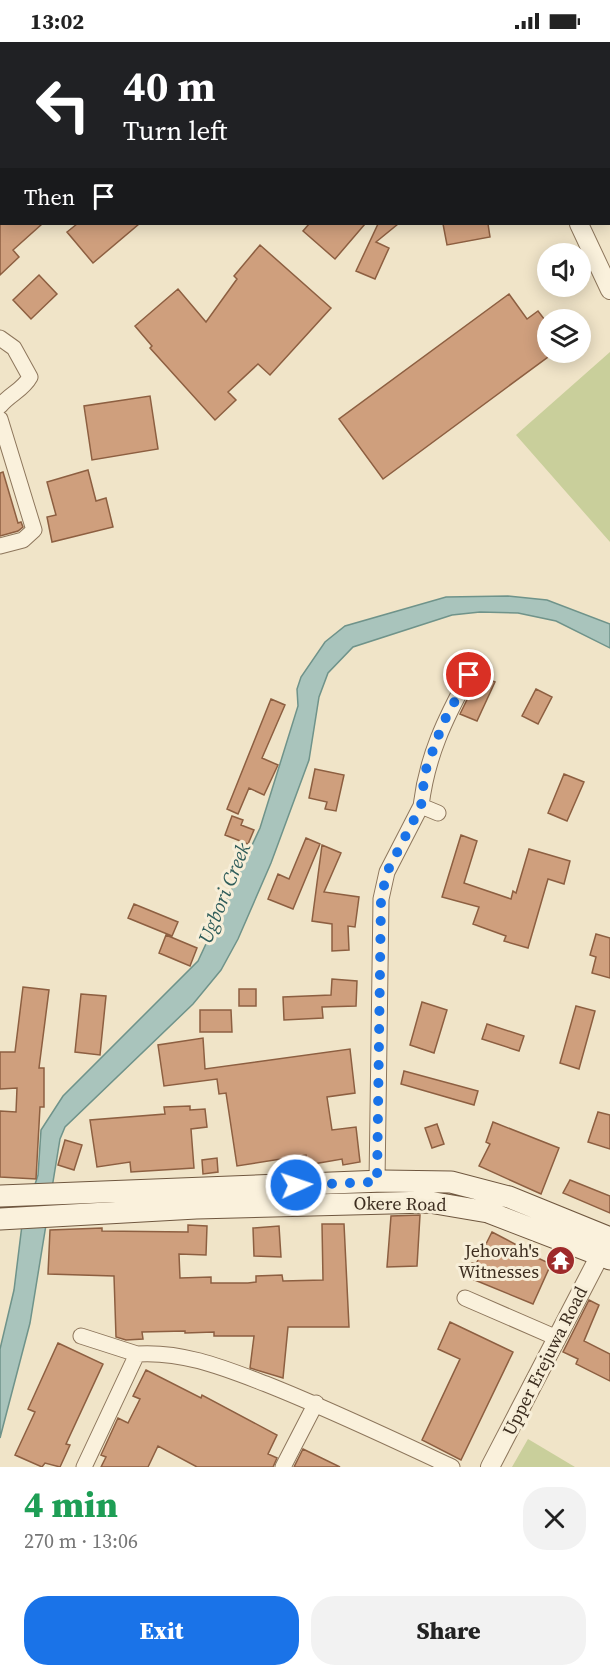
<!DOCTYPE html>
<html lang="en">
<head>
<meta charset="utf-8">
<style>
  :root { --surface:#fff; --page:#f2f2f2; --text:#222; --muted:#767676; --accent:#1a73e8 }
  body { margin:0; font-family:"Source Serif 4",serif; background:var(--page); color:var(--text); height:100vh; display:flex; flex-direction:column; font-size:22px; white-space:nowrap }
  * { box-sizing:border-box; margin:0 }
  p { font-size:20px; color:var(--muted) }
  .icon { flex:none; width:33px; height:33px; fill:none; stroke:currentColor; stroke-width:2; stroke-linecap:round; stroke-linejoin:round }
  .map { position:relative; height:1425px; overflow:hidden }
  .panel { display:flex; flex-direction:column; background:var(--surface); flex:1 }
  .panel>* { flex:none }
  .hud { position:absolute; left:0px; top:0px; width:610px; height:183px; box-shadow:0 3px 15px #0003; background:#202124; color:#fff; overflow:hidden }
  .fabs { position:absolute; left:537px; top:201px; display:grid; gap:12px }
  .fabs a { display:grid; place-items:center; width:54px; height:54px; border-radius:50%; background:var(--surface); box-shadow:0 3px 15px #0003; font-size:30px }
  .pin { position:absolute; display:grid; place-items:center; width:51px; height:51px; color:#fff; margin:-26px; border:3px solid #fff; border-radius:50%; box-shadow:0 2px 6px #0007 }
  .me { position:absolute; width:66px; margin:-33px; rotate:87deg; stroke-linejoin:round; filter:drop-shadow(0 0 4px #0008) }
  .turn { display:flex; align-items:center; gap:21px; height:126px; padding:0 24px; font-size:27px }
  .turn .icon { width:78px; height:78px; stroke-width:2.5 }
  .turn b { display:block; font-size:42px; line-height:51px }
  .then { display:flex; align-items:center; height:57px; padding:0 24px; background:#0003; gap:12px; font-size:22px }
  .round { display:grid; place-items:center; flex:none; width:63px; height:63px; border-radius:24px; background:var(--page) }
  .headline { display:flex; align-items:center; justify-content:space-between; height:102px; padding:0 24px }
  h1 { font-size:36px; font-weight:800; line-height:45px; color:#1e9e55 }
  .primary-button { display:flex; gap:12px; margin-top:auto; padding:12px 24px }
  .primary-button a { flex:1; height:69px; border-radius:24px; background:var(--accent); color:#fff; font-size:24px; font-weight:800; line-height:69px; text-align:center }
  .primary-button a+a { background:var(--page); color:var(--text) }
  .status { display:flex; justify-content:space-between; align-items:center; height:42px; padding:0 30px; background:var(--surface); direction:ltr }
  .status svg { height:16px; fill:currentColor }
  .map>svg:first-child { display:block }
  .green { fill:#c9cf9b }
  .water { fill:#a9c4bc; stroke:#6f938a; stroke-width:1.5 }
  .building { fill:#cf9f7d; stroke:#8d5f41; stroke-width:1.5 }
  .lines { fill:none; stroke-linecap:round; stroke-linejoin:round }
  .minor-casing { stroke:#8d765c; stroke-width:17 }
  .tertiary-casing { stroke:#8d765c; stroke-width:20 }
  .secondary-casing { stroke:#6f573f; stroke-width:23 }
  .minor { stroke:#faf1dc; stroke-width:15 }
  .tertiary { stroke:#faf1dc; stroke-width:18 }
  .secondary { stroke:#faf1dc; stroke-width:21 }
  .route { stroke:#1a73e8; stroke-width:10; stroke-dasharray:0 18 }
  .labels { text-anchor:middle; stroke-width:6; stroke-linejoin:round; paint-order:stroke }
  .street-label { font-size:18px; fill:#3d2e20; stroke:#f7eed8 }
  .poi-label { font-size:18px; fill:#3d2e20; stroke:#f7eed8; text-anchor:end }
  .water-label { font-size:20px; font-style:italic; fill:#2f5d5a; stroke:#f7eed8 }
</style>
</head>
<body>
<div class="status"><b>13:02</b><svg viewBox="0 0 49 12"><path d="M0 12V9h3v3zM5 12V6h3v6zM10 12V3h3v9zM15 12V0h3v12zM26 1h20v11H26zM47 4h2v5h-2z"/></svg></div>
<div class="map">
<svg width="610" height="1425" viewBox="0 0 610 1425">
  <rect width="100%" height="100%" fill="#f0e4c8"/>
  <path class="green" d="M610 310V500L516 393Z
    M528 1397 575 1425H512Z"/>
  <path class="water" d="M508 554 547 558 610 582V606L556 579 518 571 480 570 452 573 353 605 328 631 319 655 309 718 271 821 238 897 221 928 193 962 65 1085 60 1097 30 1281 0 1396V1307L14 1248 22 1183 38 1133 41 1088 63 1054 198 919 260 786 298 664 297 647 301 635 325 600 345 584 446 555Z"/>
  <path class="building" d="M0 182H42L13 208 19 215 0 233Z
    M77 182H139L93 221 67 190Z
    M309 182H365L335 217 303 189Z
    M378 182H398L376 200 389 206 375 237 356 229Z
    M443 182H488L490 195 447 203Z
    M260 203 331 266 270 333 258 322 228 350 236 358 215 378 150 306 152 304 135 284 178 247 206 280 237 237 234 234Z
    M39 233 57 252 31 277 13 258Z
    M509 252 527 277 538 269 548 282V291L541 296 548 305V310L552 312 383 437 339 377Z
    M150 354 158 407 92 418 84 364Z
    M88 428 96 459 106 456 113 485 52 500 47 475 56 473 47 440Z
    M3 430 18 481 21 480 23 485 18 489 0 494V431Z
    M479 633 495 640 477 679 460 672Z
    M536 647 552 655 538 682 522 674Z
    M271 657 285 663 262 716 278 723 264 753 249 746 238 772 227 767Z
    M315 727 344 733 336 769 325 767 327 760 309 756Z
    M564 732 584 740 567 779 548 771Z
    M232 774 243 778 241 783 254 788 248 802 225 793Z
    M461 793 477 799 464 841 511 857 513 849 516 851 529 807 570 819 564 842 548 837 528 906 504 899 506 894 473 882 479 865 442 855Z
    M306 796 320 802 293 867 268 857 278 832 289 837Z
    M322 803 341 811 324 850 359 855 355 885 348 884 349 908 332 909V882L312 879Z
    M134 862 178 880 172 894 128 876Z
    M596 892 610 896V936L592 931 596 915 590 913Z
    M166 893 197 906 190 924 159 911Z
    M332 937 357 939 356 964 322 965 323 976 284 978 283 955 331 953Z
    M23 945 49 948 39 1026H44V1065H40L36 1137 0 1135V1069L16 1070 17 1046 0 1047V1010H15Z
    M239 947H256V964H239Z
    M81 952 106 954 100 1013 75 1010Z
    M422 960 447 968 434 1011 410 1003Z
    M576 964 595 969 579 1027 560 1021Z
    M200 968H231L232 990H200Z
    M487 982 524 994 519 1009 482 997Z
    M203 996 205 1027 350 1007 355 1051 327 1055 332 1088 356 1085 360 1120 343 1123 342 1117 307 1123 306 1113 237 1124 226 1051 219 1052 217 1037 164 1044 158 1003Z
    M404 1029 478 1049 474 1063 401 1042Z
    M190 1064V1068L205 1067 207 1085 191 1087 194 1126 131 1130 130 1120 97 1125 90 1078 165 1072 164 1065Z
    M598 1070 610 1073V1107L588 1100Z
    M493 1080 559 1106 541 1152 479 1124 490 1102 486 1100Z
    M437 1082 444 1102 432 1106 425 1086Z
    M65 1098 82 1103 74 1128 58 1123Z
    M217 1116 218 1130 203 1132 202 1118Z
    M570 1138 610 1154V1171L563 1151Z
    M420 1173 417 1224 387 1225 391 1174Z
    M322 1182H344L349 1285H288L283 1336 250 1326 254 1294H214V1290L185 1291V1289L142 1290 143 1297 126 1298 116 1295 114 1234 48 1232 50 1188 102 1186V1189L188 1190V1183L207 1184 206 1213 179 1212 180 1236 211 1235V1241H248L256 1240V1234L282 1233 283 1239 323 1238Z
    M279 1184 281 1215 254 1214 253 1186Z
    M492 1190 515 1202 514 1205 551 1222 533 1262 465 1234 472 1221 476 1222Z
    M589 1258 599 1263 584 1299 610 1312V1339L576 1322 578 1317 563 1310Z
    M450 1280 513 1310 461 1418 422 1398 460 1317 438 1307Z
    M58 1301 103 1322 66 1402 70 1403 60 1425 45 1421 42 1425 15 1413 35 1370 28 1367Z
    M146 1328 201 1356 202 1353 277 1393 268 1412 277 1416 273 1425H197L158 1404 148 1425H101L106 1415 101 1413 118 1376 128 1381 140 1357 133 1354Z
    M303 1407 340 1425H294Z"/>
  <g class="lines">
    <defs>
      <path id="minor" d="M332 2V0
        M599 2 601 0
        M0 15 2 17
        M0 296 14 306 30 335C23 348 10 352 0 364
        M0 377 34 488 23 498 0 504
        M421 764C427 714 445 677 469 633
        M377 1140 381 857 387 830 421 764 438 771
        M465 1256 557 1296
        M81 1294 137 1312
        M84 1425 137 1312C183 1309 224 1326 266 1342 329 1367 390 1396 452 1425
        M283 1425 316 1361"/>
      <path id="tertiary" d="M490 0 491 2
        M579 182 610 248
        M490 1425 600 1213"/>
      <path id="secondary" d="M0 1154 383 1139 451 1140 509 1155 610 1196
        M0 1177 196 1166 429 1160 488 1170 610 1217"/>
    </defs>
    <use href="#minor" class="minor-casing"/>
    <use href="#tertiary" class="tertiary-casing"/>
    <use href="#secondary" class="secondary-casing"/>
    <use href="#minor" class="minor"/>
    <use href="#tertiary" class="tertiary"/>
    <use href="#secondary" class="secondary"/>
  </g>
  <g class="lines">
    <path class="route" d="M296 1143 377 1140 381 857 387 830 421 764 425 730 443 681 469 633"/>
  </g>
  <defs>
    <symbol id="temple-disc" viewBox="-11 -11 22 22"><circle r="9.5" fill="#9e2a2b" stroke="#f7eed8"/><path d="M0-6L5-2H3V0L6.5 2.5H4V6H1.5V3h-3V6H-4V2.5H-6.5L-3 0V-2H-5Z" fill="#fff"/></symbol>
  </defs>
  <g fill-rule="evenodd">
    <use href="#temple-disc" x="544" y="1202" width="33" height="33"/>
  </g>
  <g class="labels">
    <g class="street-label">
      <text transform="translate(400 1162) rotate(1)" y="6">Okere Road</text>
      <text transform="translate(545 1319) rotate(-63)" y="6">Upper Erejuwa Road</text>
    </g>
    <g class="poi-label">
      <text x="539" y="1215">Jehovah's<tspan x="539" dy="21">Witnesses</tspan></text>
    </g>
    <g class="water-label">
      <text transform="translate(224 851) rotate(-68)" y="7">Ugbori Creek</text>
    </g>
  </g>
</svg>
<div class="fabs">
<a><svg class="icon" aria-label="sound" viewBox="0 0 24 24"><path d="M4 9h4l5-4v14l-5-4H4zM17 9q2 3 0 6"/></svg></a>
<a><svg class="icon" aria-label="layers" viewBox="0 0 24 24"><path d="M12 4l9 5-9 5-9-5zM3 14l9 5 9-5"/></svg></a>
</div>
<div class="pin" style="left:469px;top:633px;background:#d93025"><svg class="icon" aria-label="arrive" viewBox="0 0 24 24"><path d="M6 21V4h12l-3 4 3 4H6"/></svg></div>
<svg class="me" style="left:296px;top:1143px" viewBox="-20 -20 40 40"><circle r="17" fill="#1a73e8" stroke="#fff" stroke-width="3"/><path d="M0-11L8 9 0 5-8 9z" fill="#fff"/></svg>
<div class="hud">
<div class="turn"><svg class="icon" aria-label="left" viewBox="0 0 24 24"><path d="M17 20v-9H6M10 6l-5 5 5 5"/></svg><div><b>40 m</b>Turn left</div></div>
<div class="then">Then<svg class="icon" aria-label="arrive" viewBox="0 0 24 24"><path d="M6 21V4h12l-3 4 3 4H6"/></svg></div>
</div>
</div>
<section class="panel">
<div class="headline"><div><h1>4 min</h1><p>270 m · 13:06</p></div><a class="round"><svg class="icon" aria-label="close" viewBox="0 0 24 24"><path d="M6 6l12 12M18 6L6 18"/></svg></a></div>
<div class="primary-button"><a>Exit</a><a>Share</a></div>
</section>
</body>
</html>
